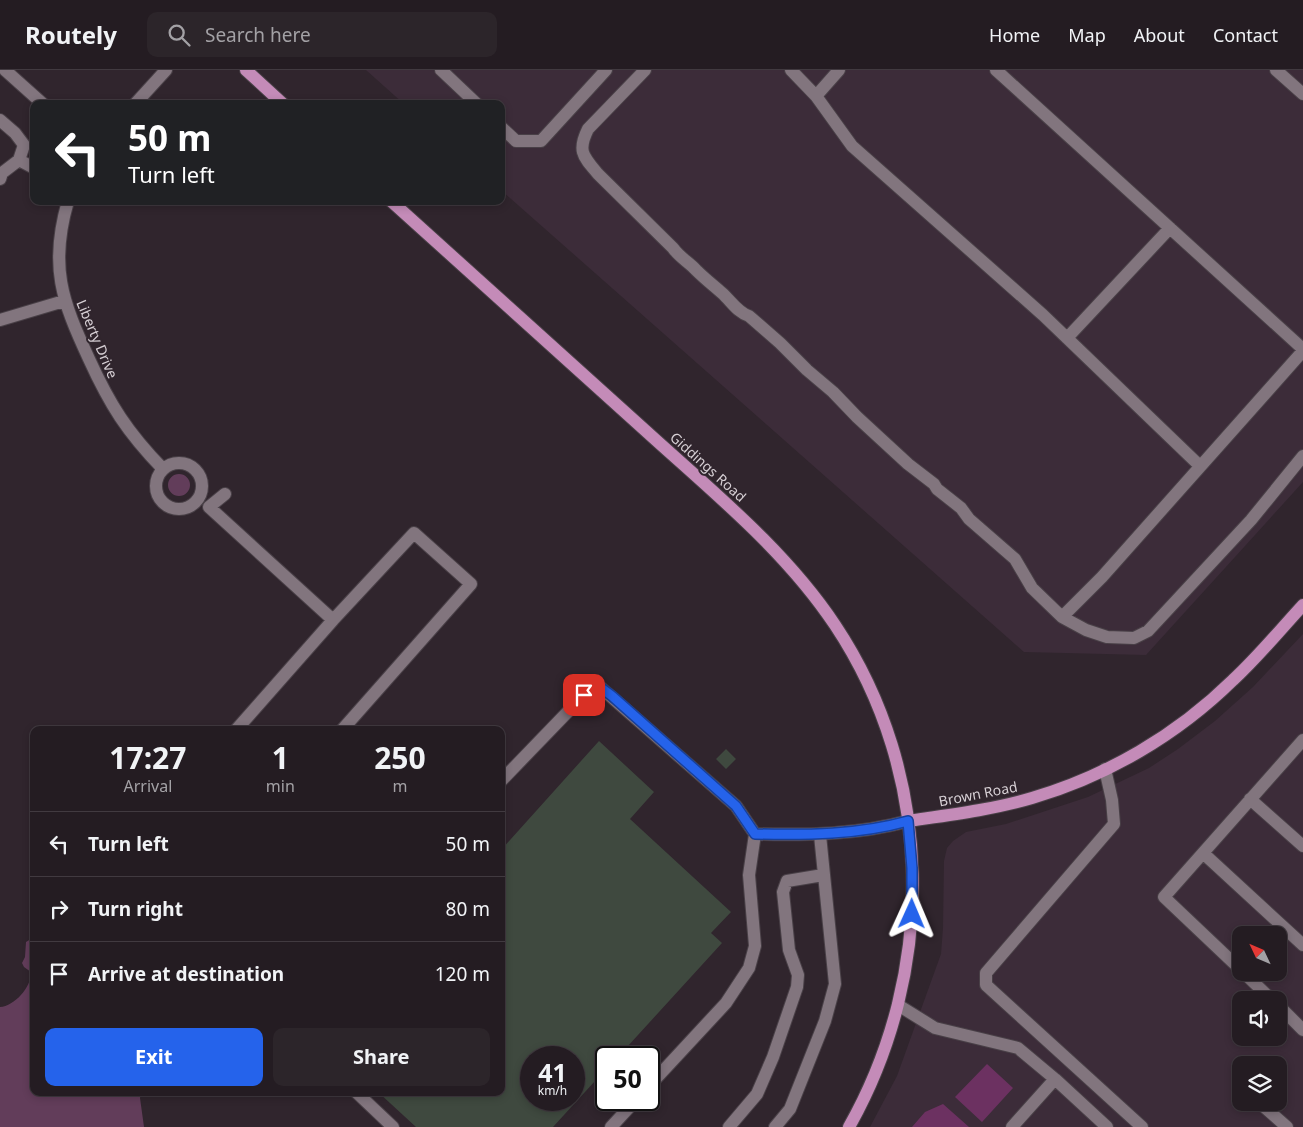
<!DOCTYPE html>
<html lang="en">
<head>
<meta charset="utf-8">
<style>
  :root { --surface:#241c22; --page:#2c252a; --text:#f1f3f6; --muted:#a3a1a5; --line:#413a40; --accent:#2563eb }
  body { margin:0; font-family:"Noto Sans",sans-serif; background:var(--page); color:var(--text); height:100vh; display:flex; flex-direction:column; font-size:19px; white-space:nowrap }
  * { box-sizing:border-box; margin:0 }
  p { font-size:16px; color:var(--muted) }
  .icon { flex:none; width:28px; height:28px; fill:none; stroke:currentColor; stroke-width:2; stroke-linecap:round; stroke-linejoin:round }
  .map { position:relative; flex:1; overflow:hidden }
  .sheet { position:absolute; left:30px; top:656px; width:475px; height:370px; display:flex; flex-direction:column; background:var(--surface); border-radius:10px; box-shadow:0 2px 8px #0003,0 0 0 1px var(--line) }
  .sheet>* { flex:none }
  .banner { position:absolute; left:30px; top:30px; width:475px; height:105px; border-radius:10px; box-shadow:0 2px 8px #0003,0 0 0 1px var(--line); background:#202124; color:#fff; overflow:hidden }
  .needle { width:32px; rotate:314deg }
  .fabs { position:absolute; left:1232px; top:856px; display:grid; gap:10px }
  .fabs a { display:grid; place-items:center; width:55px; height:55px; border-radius:10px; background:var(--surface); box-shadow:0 2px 8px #0003,0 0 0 1px var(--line); font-size:25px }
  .speed { position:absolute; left:520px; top:976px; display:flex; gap:10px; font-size:25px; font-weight:700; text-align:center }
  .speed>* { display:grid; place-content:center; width:65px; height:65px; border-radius:50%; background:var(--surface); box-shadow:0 2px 8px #0003,0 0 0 1px var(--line); line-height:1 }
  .speed small { font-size:12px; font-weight:400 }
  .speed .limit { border:2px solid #111; border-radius:8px; background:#fff; color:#111 }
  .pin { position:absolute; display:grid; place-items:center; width:42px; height:42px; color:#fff; margin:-21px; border-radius:10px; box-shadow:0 2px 8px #0006 }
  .me { position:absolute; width:55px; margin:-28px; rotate:1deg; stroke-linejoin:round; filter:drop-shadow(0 0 4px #0008) }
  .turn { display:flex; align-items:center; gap:18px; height:105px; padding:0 15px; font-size:22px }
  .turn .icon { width:65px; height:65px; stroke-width:2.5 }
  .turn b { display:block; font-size:35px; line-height:42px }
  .eta { display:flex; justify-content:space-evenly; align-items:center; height:85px; text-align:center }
  .eta b { font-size:30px; font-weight:700; line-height:35px }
  .cta { display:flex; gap:10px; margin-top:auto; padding:10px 15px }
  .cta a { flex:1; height:58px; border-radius:10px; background:var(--accent); color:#fff; font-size:20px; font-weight:700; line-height:58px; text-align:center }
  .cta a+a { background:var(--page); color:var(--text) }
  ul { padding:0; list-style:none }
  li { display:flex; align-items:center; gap:15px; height:65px; padding:0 15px; border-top:1px solid var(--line) }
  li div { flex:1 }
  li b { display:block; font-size:19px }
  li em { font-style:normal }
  header { display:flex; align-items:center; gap:30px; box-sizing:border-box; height:70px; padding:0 25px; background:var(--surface); border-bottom:1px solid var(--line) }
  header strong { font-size:24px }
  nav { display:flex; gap:28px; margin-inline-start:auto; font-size:18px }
  .search { width:350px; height:45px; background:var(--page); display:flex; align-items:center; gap:12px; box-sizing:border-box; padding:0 18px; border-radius:10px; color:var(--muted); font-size:19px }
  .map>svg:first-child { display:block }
  .built { fill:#3c2c39; fill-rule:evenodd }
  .green { fill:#623d5a }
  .water { fill:#6c3161 }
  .building { fill:#3f493f; fill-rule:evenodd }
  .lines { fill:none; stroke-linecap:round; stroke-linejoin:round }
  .minor-casing { stroke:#494047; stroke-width:14 }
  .major-casing { stroke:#494047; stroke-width:14 }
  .minor { stroke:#82757e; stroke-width:12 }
  .major { stroke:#c48bb8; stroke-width:12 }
  .route-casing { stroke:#184099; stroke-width:12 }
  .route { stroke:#2563eb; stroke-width:9 }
  .labels { text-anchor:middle; stroke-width:4; stroke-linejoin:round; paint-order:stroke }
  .street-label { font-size:14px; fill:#d6cfd4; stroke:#30252d }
</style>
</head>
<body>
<header>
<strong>Routely</strong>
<div class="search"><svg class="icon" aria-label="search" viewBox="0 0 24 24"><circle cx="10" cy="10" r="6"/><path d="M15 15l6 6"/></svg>Search here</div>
<nav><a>Home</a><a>Map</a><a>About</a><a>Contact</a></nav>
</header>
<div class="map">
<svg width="1303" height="1057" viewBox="0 0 1303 1057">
  <rect width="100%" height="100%" fill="#30252d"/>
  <path class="built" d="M366 0H1303V412L1146 585 1024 582 501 120V34H404Z
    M1303 564V1057H870L897 1006 941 884 943 858 944 791 947 778 953 771 966 762 1006 754 1088 727 1149 698 1178 679 1215 651 1253 617ZM1241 865H1279V902H1241ZM1241 930H1279V968H1241ZM1241 995H1279V1032H1241Z"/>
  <path class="green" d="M168 415a11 11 0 1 1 22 0a11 11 0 1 1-22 0Z
    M34 867V1022L141 1023 140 1028 144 1057H0V937C15 936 32 916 31 902L24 897 22 893 25 887 26 872Z"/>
  <path class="water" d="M987 994 1013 1018 982 1052 955 1027Z
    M943 1034 969 1057H912L925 1042Z"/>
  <path class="building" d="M599 671 654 722 630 749 731 842 711 863 722 873 617 988H606V999L553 1057H416L378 1022H501V780ZM531 988H574V1030H531Z
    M726 679 736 689 726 699 716 689Z"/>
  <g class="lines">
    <defs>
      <path id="minor" d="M5 0 43 34
        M441 0 477 34
        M645 0 588 59C577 81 583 86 598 104L673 178C680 188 689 192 696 200 705 209 713 215 722 223 731 231 738 243 749 246L780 273 807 300 833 322 857 347 908 394 934 414 937 419 961 438 969 449 1015 489 1032 518 1062 547 1086 560 1107 567 1134 568 1148 561 1251 450 1303 386
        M791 0 816 26 852 76 1043 245 1200 396
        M996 0 1303 279
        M1276 0 1303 24
        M816 26 839 0
        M135 34 166 0
        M0 50 15 63 24 75 19 90 2 103 0 109
        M501 57 516 71H541L606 0
        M19 90 34 98
        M68 131C49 196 62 231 89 289 110 335 127 362 163 399
        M0 250 64 231
        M1067 268 1170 158
        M156 416a23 23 0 1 1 46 0a23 23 0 1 1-46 0Z
        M225 424 209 437 333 550
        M1062 547 1102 507 1303 281
        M236 660 333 550 414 463 471 514 342 660
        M1105 699 1112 730 1114 754 986 903V915L1142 1057
        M501 711 584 625 600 617 736 736 755 764 749 805 755 876 749 898 726 933 649 1016
        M1250 729 1303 776
        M755 764C807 765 857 765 908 751
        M1203 783 1303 875
        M1241 900 1164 827 1303 670
        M1243 902 1272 930
        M898 935 935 958 1018 978 1055 1009 1012 1057
        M1279 936 1303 960
        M1055 1009 1107 1057
        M356 1022 393 1057
        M1262 1035 1287 1057
        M611 1057 636 1030
        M729 1057 757 1024 773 987 797 917 798 905 789 880 783 822 787 811 823 805
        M775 1057 790 1039 825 951 835 914 820 765"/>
      <path id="major" d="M246 0 283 34
        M391 131C476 208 562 285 647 362 713 422 785 480 835 555 935 705 937 901 849 1057
        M908 751C949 745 991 740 1032 728 1107 706 1177 665 1233 610 1258 587 1280 560 1303 535"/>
    </defs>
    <use href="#minor" class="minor-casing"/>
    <use href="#major" class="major-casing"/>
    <use href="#minor" class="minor"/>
    <use href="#major" class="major"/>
  </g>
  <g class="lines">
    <defs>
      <path id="route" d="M584 625 600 617 612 626 736 736 755 764C807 765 858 765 908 751L912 798V844"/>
    </defs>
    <use href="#route" class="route-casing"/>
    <use href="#route" class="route"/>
  </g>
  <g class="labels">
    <g class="street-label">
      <text transform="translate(97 269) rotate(67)" y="5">Liberty Drive</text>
      <text transform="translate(708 397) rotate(42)" y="5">Giddings Road</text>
      <text transform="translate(978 724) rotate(-11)" y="5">Brown Road</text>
    </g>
  </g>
</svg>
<div class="fabs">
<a><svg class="needle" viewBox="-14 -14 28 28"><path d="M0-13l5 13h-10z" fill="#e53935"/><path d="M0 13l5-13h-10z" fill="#a3a1a5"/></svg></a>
<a><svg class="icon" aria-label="sound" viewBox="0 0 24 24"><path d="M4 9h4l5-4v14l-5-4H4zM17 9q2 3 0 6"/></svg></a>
<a><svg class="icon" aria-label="layers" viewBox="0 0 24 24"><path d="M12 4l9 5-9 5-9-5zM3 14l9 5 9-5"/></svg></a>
</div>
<div class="speed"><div>41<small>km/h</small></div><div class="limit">50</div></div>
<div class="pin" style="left:584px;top:625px;background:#d93025"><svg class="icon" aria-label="arrive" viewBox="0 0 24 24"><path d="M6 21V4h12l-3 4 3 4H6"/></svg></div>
<svg class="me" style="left:912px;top:844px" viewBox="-20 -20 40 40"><path d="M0-17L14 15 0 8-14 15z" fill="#2563eb" stroke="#fff" stroke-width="4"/></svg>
<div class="banner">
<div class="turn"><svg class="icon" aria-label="left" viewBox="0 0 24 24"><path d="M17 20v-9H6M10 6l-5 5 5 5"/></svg><div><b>50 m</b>Turn left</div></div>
</div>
<section class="sheet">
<div class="eta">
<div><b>17:27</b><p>Arrival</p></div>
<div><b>1</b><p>min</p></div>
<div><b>250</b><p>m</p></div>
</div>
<ul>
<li><svg class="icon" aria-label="left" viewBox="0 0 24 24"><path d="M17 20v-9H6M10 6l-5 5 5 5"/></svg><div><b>Turn left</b></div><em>50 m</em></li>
<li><svg class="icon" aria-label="right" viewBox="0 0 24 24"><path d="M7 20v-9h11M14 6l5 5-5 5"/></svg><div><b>Turn right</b></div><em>80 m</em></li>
<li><svg class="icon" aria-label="arrive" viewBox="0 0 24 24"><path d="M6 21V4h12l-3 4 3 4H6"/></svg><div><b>Arrive at destination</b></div><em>120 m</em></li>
</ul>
<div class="cta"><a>Exit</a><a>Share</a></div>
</section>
</div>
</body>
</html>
